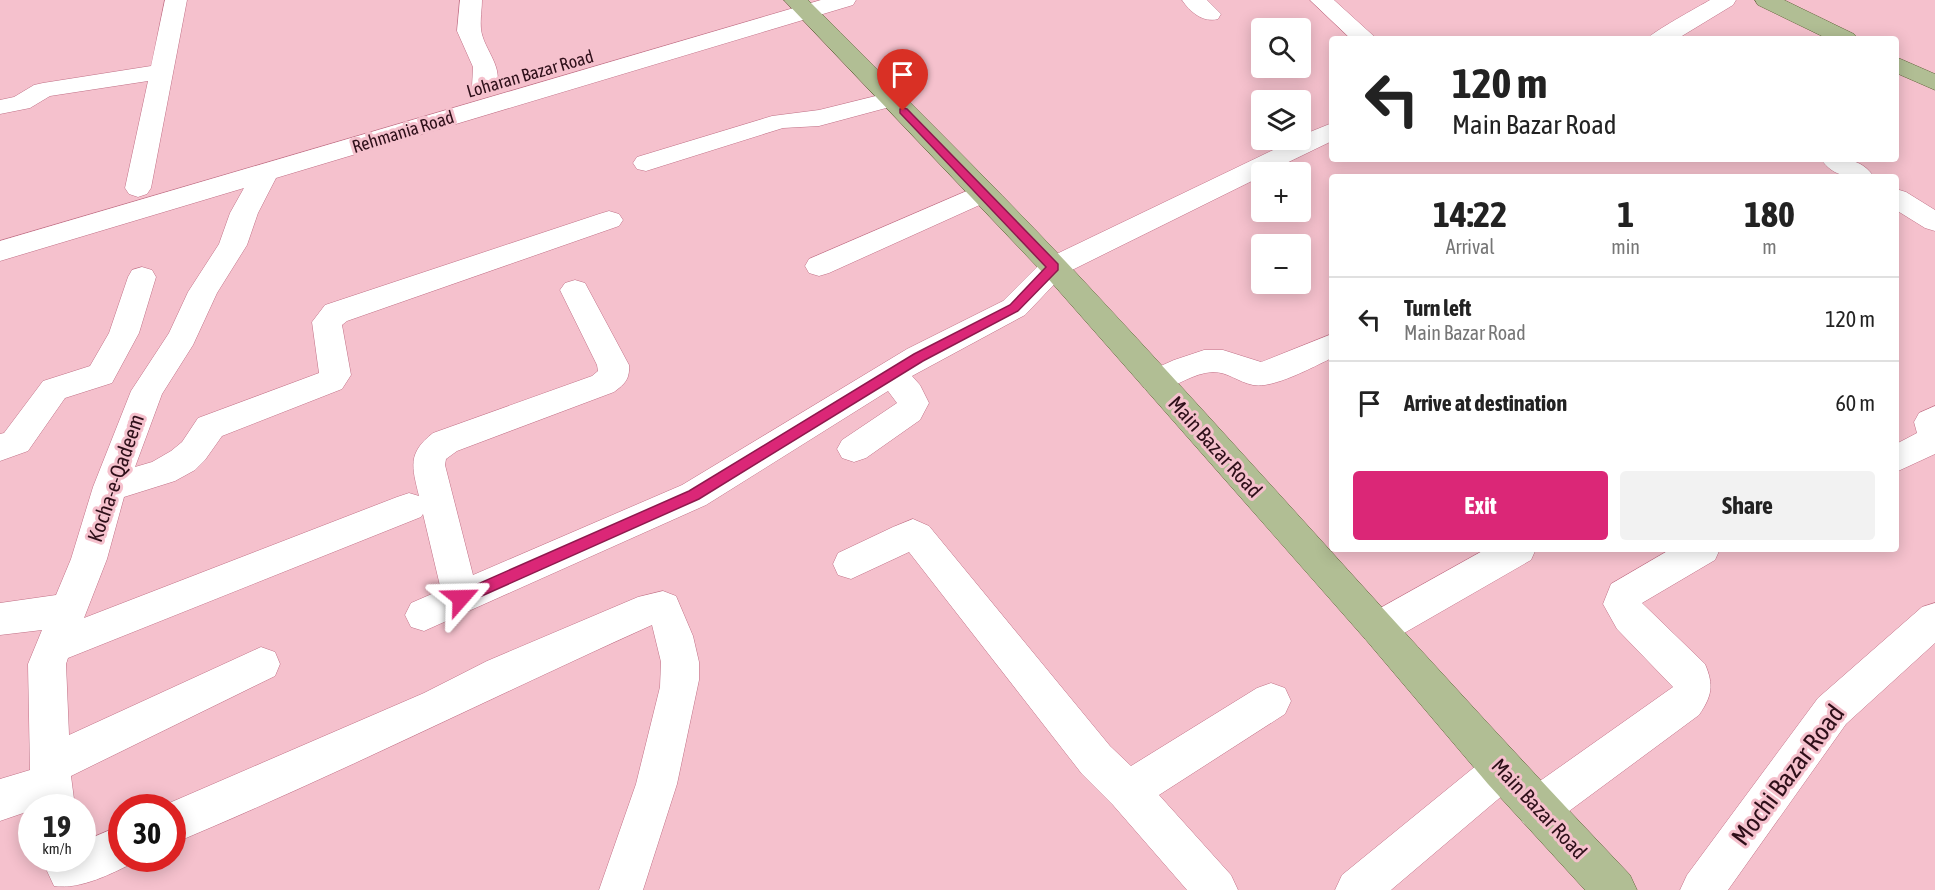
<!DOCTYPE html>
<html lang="en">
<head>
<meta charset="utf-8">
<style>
  :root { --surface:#fff; --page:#f2f2f2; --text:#222; --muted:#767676; --line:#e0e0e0; --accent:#db2777 }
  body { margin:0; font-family:"Asap Condensed",sans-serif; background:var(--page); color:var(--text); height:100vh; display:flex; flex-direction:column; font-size:22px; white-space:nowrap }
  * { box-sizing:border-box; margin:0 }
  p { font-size:20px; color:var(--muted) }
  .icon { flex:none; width:33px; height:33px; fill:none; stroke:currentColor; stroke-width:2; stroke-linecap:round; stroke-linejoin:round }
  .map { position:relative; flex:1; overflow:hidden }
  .side { position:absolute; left:1329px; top:174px; width:570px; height:378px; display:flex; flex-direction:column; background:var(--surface); border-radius:6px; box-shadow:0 3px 15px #0003 }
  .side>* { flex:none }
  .top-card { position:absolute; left:1329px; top:36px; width:570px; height:126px; border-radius:6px; box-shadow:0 3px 15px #0003; background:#fff; color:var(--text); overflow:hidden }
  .tools { position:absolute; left:1251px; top:18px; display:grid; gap:12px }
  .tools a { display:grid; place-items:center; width:60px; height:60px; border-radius:6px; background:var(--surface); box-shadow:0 3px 15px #0003; font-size:30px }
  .speed { position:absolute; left:18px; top:794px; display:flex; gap:12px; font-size:30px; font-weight:700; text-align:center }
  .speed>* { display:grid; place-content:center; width:78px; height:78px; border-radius:50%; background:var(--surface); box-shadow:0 3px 15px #0003; line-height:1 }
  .speed small { font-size:15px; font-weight:400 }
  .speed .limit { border:9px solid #d22; background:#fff; color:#111 }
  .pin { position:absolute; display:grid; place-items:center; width:51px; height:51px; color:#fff; margin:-62px -26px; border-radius:50% 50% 50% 0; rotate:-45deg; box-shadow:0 0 6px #0007 }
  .pin .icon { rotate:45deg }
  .me { position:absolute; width:66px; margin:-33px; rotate:65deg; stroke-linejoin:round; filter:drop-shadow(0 0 4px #0008) }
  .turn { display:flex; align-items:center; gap:21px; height:126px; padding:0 24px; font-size:27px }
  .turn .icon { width:78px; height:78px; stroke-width:2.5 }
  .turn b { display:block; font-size:42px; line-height:51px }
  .eta { display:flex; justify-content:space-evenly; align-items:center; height:102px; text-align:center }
  .eta b { font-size:36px; font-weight:700; line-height:42px }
  .cta { display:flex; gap:12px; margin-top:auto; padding:12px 24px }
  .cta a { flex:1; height:69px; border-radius:6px; background:var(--accent); color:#fff; font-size:24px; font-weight:700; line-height:69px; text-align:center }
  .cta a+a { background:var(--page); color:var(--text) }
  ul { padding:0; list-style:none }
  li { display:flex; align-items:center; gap:18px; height:84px; padding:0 24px; border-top:2px solid var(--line) }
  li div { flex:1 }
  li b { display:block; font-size:22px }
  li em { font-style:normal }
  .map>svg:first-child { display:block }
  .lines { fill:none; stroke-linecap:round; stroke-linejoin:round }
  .minor-casing { stroke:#c07086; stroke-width:1 }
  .major-casing { stroke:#61643b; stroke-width:1 }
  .minor { fill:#fff; fill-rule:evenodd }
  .major { fill:#b1be94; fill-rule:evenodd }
  .route { fill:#db2777; stroke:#8e194d; stroke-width:1.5 }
  .labels { text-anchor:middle; stroke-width:6; stroke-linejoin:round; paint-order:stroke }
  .far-street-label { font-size:18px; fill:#2e0f19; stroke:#f5c1cd }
  .street-label { font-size:21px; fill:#2e0f19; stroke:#f5c1cd }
  .near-street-label { font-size:26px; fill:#2e0f19; stroke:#f5c1cd }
</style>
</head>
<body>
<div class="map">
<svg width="1935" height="890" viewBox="0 0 1935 890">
  <rect width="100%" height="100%" fill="#f5c1cd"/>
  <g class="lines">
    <defs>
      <path id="minor" d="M165 0H187L151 188 147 194 138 197 129 194 125 188 148 81 50 96 30 108 0 114V100L14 97 34 85 43 83 151 66Z
        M460 0H482C482 9 480 20 481 29 483 50 508 70 493 92L484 94 475 92 472 87 473 67 457 31Z
        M821 0H856L853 5 276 178 258 213 247 245 217 293 193 345 162 394 135 467 152 462 171 451 182 442 198 418 319 373 312 322 325 305 599 214 609 211 619 214 623 220 619 226 347 321 342 325 351 375 342 389 222 436 205 460 195 470 175 481 124 497 107 559 84 618 397 497 409 493 419 496C412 467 407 453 433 433L592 376 598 371 597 365 560 290 565 283 575 280 585 283 629 365C630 379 625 384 614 392L457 451 446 459 445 465 473 575 682 485 907 349 1003 301 1044 260 1294 140H1300V136L1332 123V141L1268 172H1262V176L1064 274 1025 315 912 376 920 385 929 403 920 420 866 458 854 462 842 458 837 449 842 440 897 403 888 391 706 505 424 631 411 627 405 615 411 603 441 590 423 514 421 517 68 658 66 664 69 735 261 647 275 652 280 664 275 676 71 776 75 807H32V810L0 821V779L30 770 28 664 42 630 0 635V603L56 595 71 559 93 487 131 391 169 333 188 292 219 244 230 213 244 188 0 261V241Z
        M1182 0H1207L1221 14 1218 19C1203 23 1190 12 1182 0Z
        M1310 0H1334L1377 39H1351Z
        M1710 0H1736L1733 5 1677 39H1647C1652 32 1698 7 1710 0Z
        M892 92 901 94 904 99 901 104 819 126 783 128 646 171 637 169 633 163 637 157 772 116 819 110Z
        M1821 159C1842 159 1861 157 1874 177 1853 177 1834 179 1821 159Z
        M983 184 993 187 996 193 993 199 829 273 819 276 809 273 805 266 809 259Z
        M1896 189 1906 192 1935 210V231L1925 228 1896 210Z
        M142 267 152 270 156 277 139 333 112 383 65 398 28 451 0 461V434L4 433 43 381 90 366 109 333 128 277 132 270Z
        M1332 334V358C1313 367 1273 389 1253 385 1238 382 1228 372 1213 372 1193 373 1175 387 1156 393L1145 389 1140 381 1145 373 1174 360 1204 350H1223L1261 362Z
        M1935 406V454L1896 472V444L1917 433 1914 422 1919 413Z
        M913 519 929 526 1110 746 1131 766 1257 688 1271 683 1285 688 1291 701 1285 714 1159 795 1231 875 1238 890H1187L1113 805 1082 774 909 552 851 579 838 575 833 564 838 553 893 527Z
        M1486 549H1536L1531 560 1392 640 1379 645 1366 640 1360 628 1366 616Z
        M1671 549H1720L1715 560 1642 603 1705 664C1714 685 1712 696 1699 715L1553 823 1538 829 1523 823 1517 808 1523 793 1673 687 1617 629 1603 604 1611 584Z
        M663 591 676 596 693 636 699 662V680L677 784 643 890H599L636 784 660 687 661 662 652 625C492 697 335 776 172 844V807H160L424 693 487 661 638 597Z
        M1935 603V643L1846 724 1728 890H1680L1687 875 1818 698 1922 607Z
        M1502 750 1516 756 1522 770 1516 784 1391 890H1335L1342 875 1488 756Z
        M122 825V858H138L137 861C113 873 81 890 54 886L47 871 53 858H82V842Z"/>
      <path id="major" d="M784 0H808C894 87 982 173 1066 262 1256 465 1438 674 1630 875L1637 890H1585L1488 784 1366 640 1044 274Z
        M1755 0H1784L1854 34 1858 39H1828L1758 5Z
        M1896 57 1935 74V90L1896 73Z"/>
    </defs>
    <use href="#minor" class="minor-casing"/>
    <use href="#major" class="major-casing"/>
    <use href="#minor" class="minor"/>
    <use href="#major" class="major"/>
  </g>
  <path class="route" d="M903 108 907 109 1058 264V270L1018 311 923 361 699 499 466 603 461 605 455 603 453 598 455 594 689 491 914 354 1010 305 1046 267 900 113V109Z"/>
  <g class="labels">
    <g class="far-street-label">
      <text transform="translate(530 74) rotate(-16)" y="6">Loharan Bazar Road</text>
      <text transform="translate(403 132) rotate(-17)" y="6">Rehmania Road</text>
    </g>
    <g class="street-label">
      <text transform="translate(1215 447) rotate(48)" y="7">Main Bazar Road</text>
      <text transform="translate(116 478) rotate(-71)" y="7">Kocha-e-Qadeem</text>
      <text transform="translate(1539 809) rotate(47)" y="7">Main Bazar Road</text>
    </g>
    <g class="near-street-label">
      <text transform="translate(1788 775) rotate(-53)" y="9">Mochi Bazar Road</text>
    </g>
  </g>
</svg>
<div class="tools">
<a><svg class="icon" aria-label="search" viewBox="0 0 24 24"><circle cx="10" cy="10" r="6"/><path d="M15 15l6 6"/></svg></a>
<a><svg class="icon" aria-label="layers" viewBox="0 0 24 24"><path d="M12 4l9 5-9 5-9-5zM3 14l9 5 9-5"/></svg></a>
<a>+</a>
<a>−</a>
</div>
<div class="speed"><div>19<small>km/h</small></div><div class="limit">30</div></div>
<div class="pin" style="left:903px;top:111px;background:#d93025"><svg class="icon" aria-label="arrive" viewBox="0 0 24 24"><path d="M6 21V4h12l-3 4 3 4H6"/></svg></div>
<svg class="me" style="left:461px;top:598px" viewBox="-20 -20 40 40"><path d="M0-17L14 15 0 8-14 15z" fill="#db2777" stroke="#fff" stroke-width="4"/></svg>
<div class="top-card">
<div class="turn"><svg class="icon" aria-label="left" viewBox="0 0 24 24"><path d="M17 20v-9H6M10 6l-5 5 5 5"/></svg><div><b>120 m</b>Main Bazar Road</div></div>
</div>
<section class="side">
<div class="eta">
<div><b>14:22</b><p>Arrival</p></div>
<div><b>1</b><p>min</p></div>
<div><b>180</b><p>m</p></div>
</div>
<ul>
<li><svg class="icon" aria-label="left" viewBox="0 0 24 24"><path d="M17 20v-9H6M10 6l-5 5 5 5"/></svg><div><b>Turn left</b><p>Main Bazar Road</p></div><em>120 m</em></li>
<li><svg class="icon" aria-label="arrive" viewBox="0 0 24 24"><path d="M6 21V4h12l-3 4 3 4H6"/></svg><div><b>Arrive at destination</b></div><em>60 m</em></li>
</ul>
<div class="cta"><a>Exit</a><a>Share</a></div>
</section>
</div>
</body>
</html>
